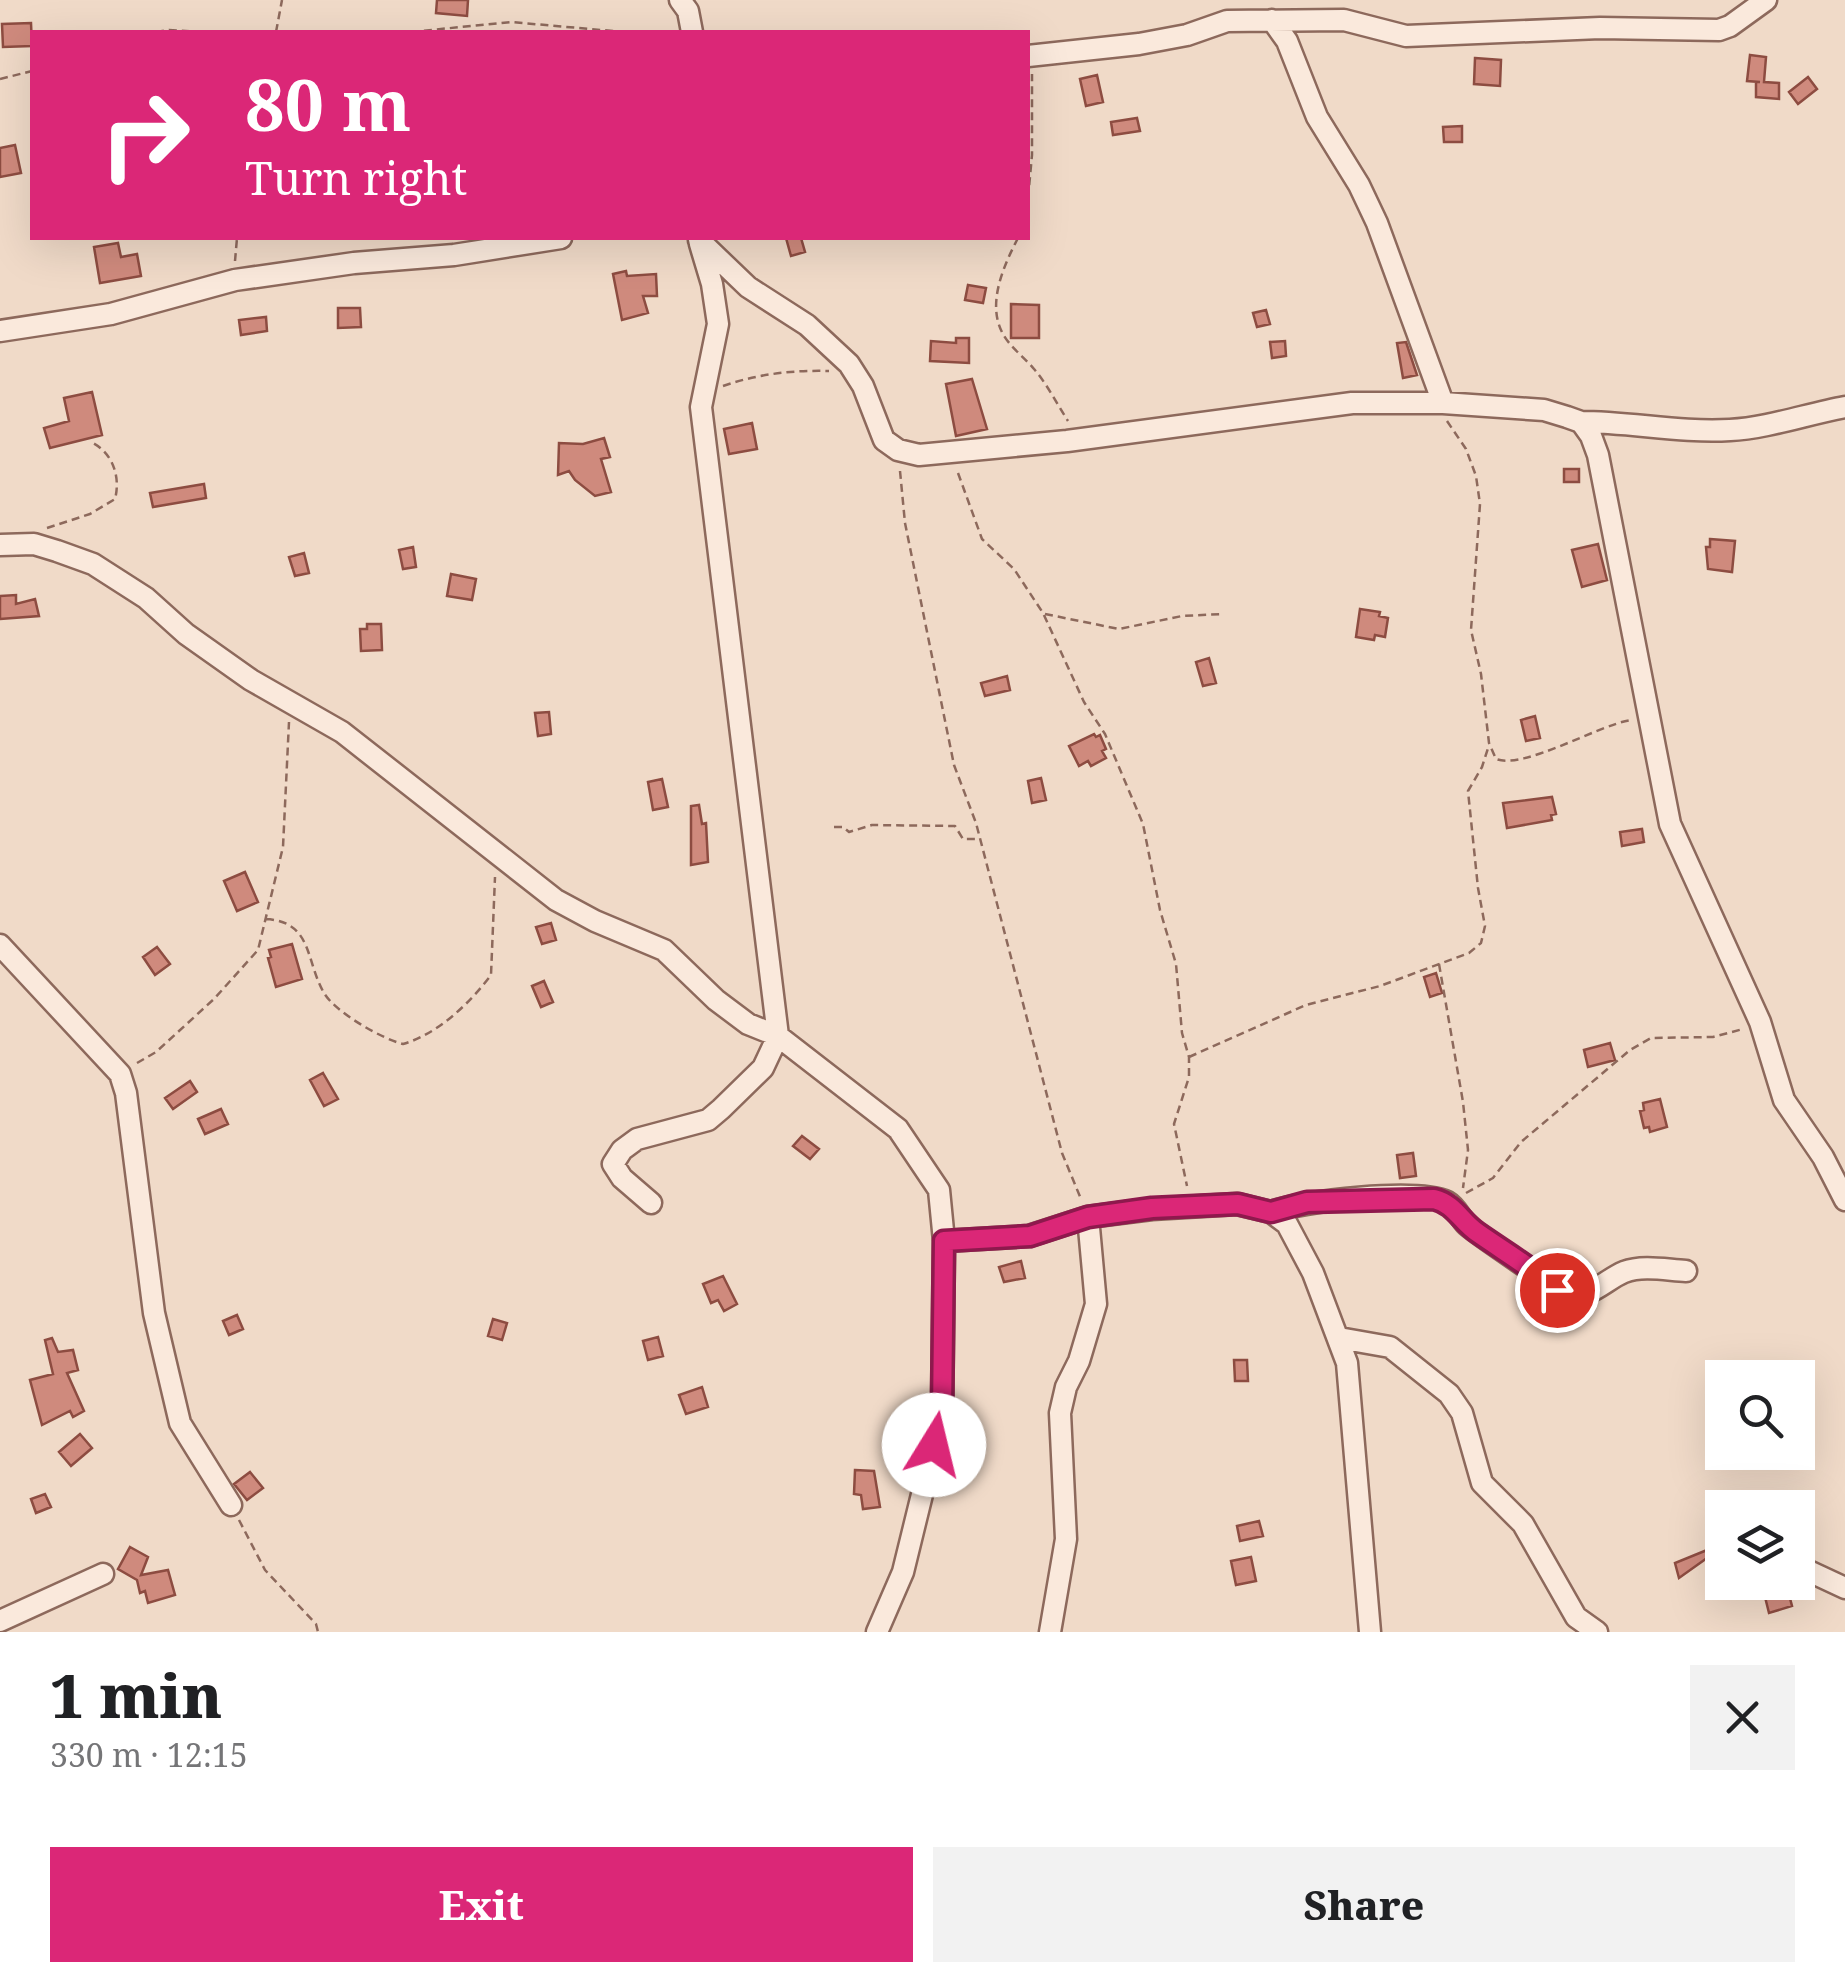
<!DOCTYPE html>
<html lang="en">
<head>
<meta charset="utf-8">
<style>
  :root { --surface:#fff; --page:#f2f2f2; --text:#202124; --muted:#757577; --accent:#db2777 }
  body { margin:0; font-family:"Noto Serif",serif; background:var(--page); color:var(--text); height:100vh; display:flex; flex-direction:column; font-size:38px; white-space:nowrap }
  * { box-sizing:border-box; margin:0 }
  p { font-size:32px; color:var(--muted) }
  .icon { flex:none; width:55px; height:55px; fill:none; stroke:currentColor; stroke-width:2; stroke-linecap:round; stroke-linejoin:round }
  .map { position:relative; height:1632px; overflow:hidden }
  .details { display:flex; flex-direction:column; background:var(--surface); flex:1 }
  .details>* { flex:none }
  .hud { position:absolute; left:30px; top:30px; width:1000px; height:210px; border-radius:0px; box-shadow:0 10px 40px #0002; background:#db2777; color:#fff; overflow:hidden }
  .buttons { position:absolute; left:1705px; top:1360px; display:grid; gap:20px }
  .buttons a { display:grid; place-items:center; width:110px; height:110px; border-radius:0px; background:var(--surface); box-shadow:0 10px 40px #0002; font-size:50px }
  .pin { position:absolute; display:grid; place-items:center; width:85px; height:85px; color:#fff; margin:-42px; border:5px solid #fff; border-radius:50%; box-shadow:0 2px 10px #0007 }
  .me { position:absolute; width:110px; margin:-55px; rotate:9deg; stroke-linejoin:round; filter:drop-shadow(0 0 8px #0008) }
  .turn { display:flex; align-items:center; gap:35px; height:210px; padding:0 50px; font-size:45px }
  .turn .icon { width:130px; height:130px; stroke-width:2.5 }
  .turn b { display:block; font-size:70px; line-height:85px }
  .round { display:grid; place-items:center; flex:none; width:105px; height:105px; border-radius:0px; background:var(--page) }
  .headline { display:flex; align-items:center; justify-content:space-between; height:170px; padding:0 50px }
  h1 { font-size:60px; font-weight:800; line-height:75px }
  .cta { display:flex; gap:20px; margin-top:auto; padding:20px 50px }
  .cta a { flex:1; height:115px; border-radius:0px; background:var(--accent); color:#fff; font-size:40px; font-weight:800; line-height:115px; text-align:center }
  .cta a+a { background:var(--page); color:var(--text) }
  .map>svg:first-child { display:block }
  .building { fill:#cf8a7d; stroke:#8d4c41; stroke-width:2.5 }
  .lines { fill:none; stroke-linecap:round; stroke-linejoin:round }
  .street-casing { stroke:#8d695c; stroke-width:25 }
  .path { stroke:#8d695c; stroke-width:2.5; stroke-dasharray:8 5; stroke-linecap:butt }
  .street { stroke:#fae9dc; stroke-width:20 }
  .route-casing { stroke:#8e194d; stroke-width:25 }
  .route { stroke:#db2777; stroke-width:18 }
</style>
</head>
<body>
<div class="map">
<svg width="1845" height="1632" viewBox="0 0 1845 1632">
  <rect width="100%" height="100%" fill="#f0dac8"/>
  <path class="building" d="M437 0H468L467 16 436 13Z
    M31 23 32 46 3 47 2 24Z
    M1750 55 1766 57 1764 82 1779 83V99L1756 97V82H1760L1747 81Z
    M1475 58 1501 60 1500 86 1474 84Z
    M1097 75 1103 102 1086 106 1080 79Z
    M1808 77 1817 89 1798 104 1789 92Z
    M1137 118 1140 131 1113 135 1111 122Z
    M1462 126V142H1444L1443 127Z
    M15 145 21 173 0 177V148Z
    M786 238H801L805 252 791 256Z
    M118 243 121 257 137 254 141 276 100 283 94 247Z
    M626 271 627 276 656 274 657 296H643L648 313 622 320 613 274Z
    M968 285 986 288 983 303 965 300Z
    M1011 304 1039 305V338H1011Z
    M338 308H360L361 327 338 328Z
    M1266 310 1270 324 1257 327 1253 313Z
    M266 317 267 331 241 335 239 320Z
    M956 338H969V363L930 361 931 341 956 343Z
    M1285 341 1286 356 1272 358 1270 342Z
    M1406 342 1417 375 1403 378 1397 343Z
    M972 379 987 429 956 436 946 384Z
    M92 392 102 435 50 448 44 428 69 421 64 398Z
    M752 423 757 449 729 454 724 429Z
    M604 438 610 457 601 459 611 492 595 496 575 480 569 471 558 475 559 443 583 444Z
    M1564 469H1579V482H1564Z
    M204 484 206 498 153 507 150 493Z
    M1710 539 1735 541 1732 572 1708 569 1706 547H1710Z
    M1598 544 1607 580 1582 587 1572 550Z
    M413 547 416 567 403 569 399 550Z
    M304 553 309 573 295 576 289 557Z
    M451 574 476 579 472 600 447 596Z
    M16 595V604L35 599 39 616 0 619V596Z
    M1360 609 1380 612 1379 616 1388 618 1385 637 1375 635 1374 640 1356 637Z
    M367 624H381L382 650 361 651 360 629H367Z
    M1209 658 1216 683 1203 686 1196 662Z
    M1007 676 1010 690 985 696 981 683Z
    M549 712 551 734 538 736 535 713Z
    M1535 716 1540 738 1526 741 1521 720Z
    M1094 734 1096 737 1100 735 1106 749 1102 751 1106 758 1091 766 1088 761 1079 766 1069 746Z
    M1041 778 1046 800 1032 803 1028 781Z
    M662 779 668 807 653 810 648 782Z
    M1552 797 1556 814 1551 815 1552 820 1507 828 1503 803Z
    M699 805 702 824 706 823 708 862 691 865V806Z
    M1642 829 1644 842 1622 846 1620 832Z
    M245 872 258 902 237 911 224 881Z
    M551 923 556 940 542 944 536 927Z
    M292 944 302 979 276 987 268 958 271 957 269 950Z
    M157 947 170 964 155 975 143 957Z
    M1436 973 1442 993 1430 997 1424 977Z
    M544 981 553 1002 541 1007 532 986Z
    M1610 1043 1615 1060 1588 1067 1584 1050Z
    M323 1073 338 1099 324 1106 310 1080Z
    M190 1081 197 1092 173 1109 165 1098Z
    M1660 1099 1667 1127 1650 1132 1649 1127 1644 1128 1640 1111 1644 1110 1643 1103Z
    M221 1109 228 1124 205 1134 198 1119Z
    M802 1136 819 1149 810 1159 793 1146Z
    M1413 1153 1416 1176 1400 1178 1397 1155Z
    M1021 1261 1025 1278 1004 1282 999 1267Z
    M723 1276 737 1304 724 1311 718 1300 711 1303 703 1284Z
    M237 1315 243 1329 229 1335 223 1321Z
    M493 1319 507 1323 502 1340 488 1336Z
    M658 1337 663 1356 648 1360 643 1341Z
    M52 1338 58 1352 73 1350 78 1370 67 1373 84 1411 73 1417 70 1411 42 1425 30 1380 53 1374 45 1340Z
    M1234 1360H1247L1248 1381H1235Z
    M702 1387 708 1407 686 1414 679 1395Z
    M80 1434 92 1448 71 1466 59 1452Z
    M855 1470 874 1471 880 1507 863 1509 861 1495 854 1494Z
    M250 1472 263 1488 247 1500 234 1484Z
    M45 1494 51 1507 36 1513 31 1499Z
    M1259 1521 1263 1536 1240 1541 1237 1526Z
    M130 1547 148 1557 141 1575 168 1570 175 1595 148 1603 145 1591 140 1593 137 1580 118 1569Z
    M1712 1548 1714 1553 1679 1578 1675 1563Z
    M1251 1557 1256 1581 1236 1585 1231 1561Z
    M1787 1587 1792 1606 1769 1613 1764 1593Z"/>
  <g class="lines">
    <defs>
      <path id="street" d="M680 0 688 11 692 32
        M1272 20 1287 41 1317 117 1359 185 1377 223 1443 403
        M1028 56 1139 44 1187 35 1227 21 1344 20 1406 36 1600 28 1719 30 1730 26 1766 0
        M699 240 748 287 807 325 849 364 863 386 884 440 898 450 919 455 1067 441 1352 403H1443L1544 410 1567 417 1581 422 1591 436 1598 455 1670 824 1760 1022 1784 1100 1823 1157 1845 1200
        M700 244 712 284 718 324 701 407 778 1036 898 1129 939 1190 944 1241 942 1413 903 1572 877 1632
        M0 331 111 314 235 280 354 263 454 255 561 238
        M1581 422C1631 422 1680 433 1730 430 1768 428 1807 414 1845 407
        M0 545 34 544 57 551 93 564 146 598 186 634 251 680 342 732 556 900 595 921 664 950 716 1000 748 1024 778 1036 763 1068 721 1109 708 1120 637 1139 622 1150 613 1164 622 1178 651 1203
        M0 945 120 1074 126 1093 154 1313 180 1423 231 1505
        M1271 1212C1300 1201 1419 1188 1447 1202 1456 1207 1460 1218 1467 1225 1476 1233 1563 1293 1569 1294 1590 1299 1605 1280 1624 1272 1643 1265 1666 1270 1686 1271
        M944 1241 1029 1236 1088 1217 1152 1209 1237 1204 1271 1212 1287 1224 1313 1273 1347 1363 1370 1632
        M1339 1338 1390 1347 1449 1394 1462 1413 1482 1483 1523 1524 1576 1617 1597 1632
        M1800 1567 1845 1588
        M0 1621 103 1574
        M1050 1632 1066 1539 1060 1413 1066 1387 1079 1361 1096 1304 1088 1217"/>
    </defs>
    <use href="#street" class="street-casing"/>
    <path class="path" d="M156 32 169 30 204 32
      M276 32 282 0
      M411 32 511 22 624 32
      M0 79 32 71
      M1028 198 1032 155V74
      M1018 238C1004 265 986 304 1003 334 1010 347 1024 357 1034 369 1047 384 1057 404 1068 421
      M235 261 237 238
      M723 386C757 374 793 370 829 371
      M1447 421 1466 449 1476 476 1480 504 1471 630 1481 674 1489 743 1496 759C1524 770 1598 725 1631 720
      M900 471 905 523 954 765 976 823 1062 1153 1081 1199
      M958 473 982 539 1014 569 1043 613 1084 702 1105 734 1143 824 1160 910 1176 964 1182 1033 1189 1057V1077L1174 1124 1187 1186
      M47 528 90 514 115 499C121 476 112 452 91 442
      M1045 614 1119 629 1182 616 1224 614
      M834 827H843L849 832 872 825 955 826 963 839H978
      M266 919C313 922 305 960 324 993 335 1012 382 1039 403 1044 438 1034 470 1003 491 975L495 877
      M1439 964 1463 1102 1468 1150 1463 1188
      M1189 1057 1306 1005 1380 986 1469 953 1481 943 1485 926 1478 888 1468 791 1482 767 1489 745
      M137 1063 156 1052 214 999 258 950 283 847 289 722
      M1466 1193 1493 1178 1521 1142 1630 1050 1651 1038 1713 1037 1743 1029
      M239 1520 265 1570 316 1624 318 1632"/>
    <use href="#street" class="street"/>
  </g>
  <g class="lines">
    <defs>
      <path id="route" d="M934 1445 942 1413 944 1241 1030 1236 1088 1217 1152 1208 1238 1204 1271 1212 1307 1202 1434 1199C1455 1204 1461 1222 1478 1233 1505 1252 1533 1268 1557 1290"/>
    </defs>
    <use href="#route" class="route-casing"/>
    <use href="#route" class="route"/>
  </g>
</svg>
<div class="buttons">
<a><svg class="icon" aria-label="search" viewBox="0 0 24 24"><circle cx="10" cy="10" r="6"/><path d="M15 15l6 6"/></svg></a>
<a><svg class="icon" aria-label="layers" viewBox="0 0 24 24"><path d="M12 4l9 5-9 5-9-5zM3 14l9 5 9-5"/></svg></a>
</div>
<div class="pin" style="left:1557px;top:1290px;background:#d93025"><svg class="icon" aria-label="arrive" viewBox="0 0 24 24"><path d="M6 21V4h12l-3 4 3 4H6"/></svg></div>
<svg class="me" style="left:934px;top:1445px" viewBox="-20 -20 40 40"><circle r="19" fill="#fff"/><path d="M0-13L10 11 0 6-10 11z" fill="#db2777"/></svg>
<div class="hud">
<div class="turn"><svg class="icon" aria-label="right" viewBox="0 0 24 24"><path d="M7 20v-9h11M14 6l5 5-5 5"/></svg><div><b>80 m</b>Turn right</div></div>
</div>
</div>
<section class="details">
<div class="headline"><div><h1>1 min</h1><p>330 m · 12:15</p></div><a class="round"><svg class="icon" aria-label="close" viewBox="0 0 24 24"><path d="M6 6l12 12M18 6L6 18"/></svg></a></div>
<div class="cta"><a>Exit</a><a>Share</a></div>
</section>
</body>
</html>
